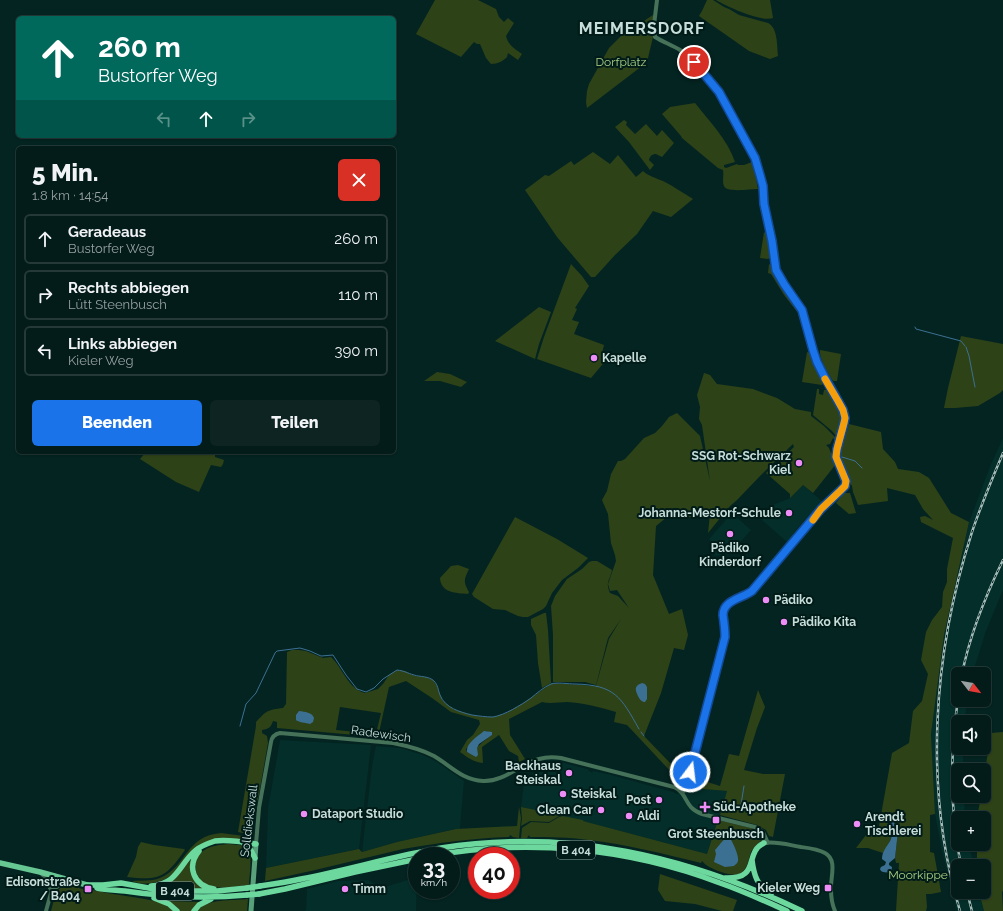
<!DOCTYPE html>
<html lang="de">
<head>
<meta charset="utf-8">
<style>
  :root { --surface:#031b19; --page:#0d2422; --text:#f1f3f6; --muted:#97a1a2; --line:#243938; --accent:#1a73e8 }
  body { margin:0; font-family:Raleway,sans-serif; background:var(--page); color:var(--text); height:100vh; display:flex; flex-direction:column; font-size:15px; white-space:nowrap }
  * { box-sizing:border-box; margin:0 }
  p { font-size:13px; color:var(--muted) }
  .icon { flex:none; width:22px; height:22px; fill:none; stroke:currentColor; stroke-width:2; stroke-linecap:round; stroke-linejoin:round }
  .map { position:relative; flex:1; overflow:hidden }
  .side { position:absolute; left:16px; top:146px; width:380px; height:308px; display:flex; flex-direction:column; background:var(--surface); border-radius:6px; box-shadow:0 1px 3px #0004,0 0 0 1px var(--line) }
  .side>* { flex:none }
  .top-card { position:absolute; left:16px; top:16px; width:380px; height:122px; border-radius:6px; box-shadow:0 1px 3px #0004,0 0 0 1px var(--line); background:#00695c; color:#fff; overflow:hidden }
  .needle { width:26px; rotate:121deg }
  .controls { position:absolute; left:951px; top:667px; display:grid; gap:8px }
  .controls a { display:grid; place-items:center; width:40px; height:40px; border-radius:6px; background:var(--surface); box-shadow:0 1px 3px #0004,0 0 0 1px var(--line); font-size:20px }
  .speed { position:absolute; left:408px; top:847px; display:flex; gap:8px; font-size:20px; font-weight:700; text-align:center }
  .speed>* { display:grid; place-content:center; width:52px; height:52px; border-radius:50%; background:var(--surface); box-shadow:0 1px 3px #0004,0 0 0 1px var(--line); line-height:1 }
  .speed small { font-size:10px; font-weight:400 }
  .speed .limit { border:6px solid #d22; background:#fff; color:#111 }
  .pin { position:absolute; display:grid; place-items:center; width:34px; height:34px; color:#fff; margin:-17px; border:2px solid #fff; border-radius:50%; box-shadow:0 1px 4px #0007 }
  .me { position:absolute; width:44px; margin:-22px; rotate:15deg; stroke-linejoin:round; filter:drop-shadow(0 0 3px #0008) }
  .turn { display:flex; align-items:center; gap:14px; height:84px; padding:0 16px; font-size:18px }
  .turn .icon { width:52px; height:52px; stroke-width:2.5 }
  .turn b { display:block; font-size:28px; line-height:34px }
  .lanes { display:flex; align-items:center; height:38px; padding:0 16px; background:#0003; justify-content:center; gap:20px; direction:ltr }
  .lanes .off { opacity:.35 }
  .round { display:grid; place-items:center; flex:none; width:42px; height:42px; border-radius:6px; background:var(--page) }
  .summary { display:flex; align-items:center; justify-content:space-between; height:68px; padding:0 16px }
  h1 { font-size:24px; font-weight:800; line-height:30px }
  .cta { display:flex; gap:8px; margin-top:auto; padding:8px 16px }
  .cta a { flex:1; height:46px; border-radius:6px; background:var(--accent); color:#fff; font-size:16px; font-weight:800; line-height:46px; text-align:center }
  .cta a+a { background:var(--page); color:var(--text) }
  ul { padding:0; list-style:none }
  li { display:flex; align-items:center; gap:12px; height:50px; margin:0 8px 6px; padding:0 8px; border:2px solid var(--line); border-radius:6px }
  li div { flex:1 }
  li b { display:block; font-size:15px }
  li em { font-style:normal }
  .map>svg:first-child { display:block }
  .built { fill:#032e2a }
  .green { fill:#2e4218; fill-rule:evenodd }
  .water { fill:#3c7093 }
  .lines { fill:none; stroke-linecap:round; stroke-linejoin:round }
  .stream { stroke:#3c7093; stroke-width:1 }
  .tertiary { stroke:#467259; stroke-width:4 }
  .secondary { stroke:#59a17a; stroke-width:5 }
  .primary { stroke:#67c793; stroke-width:5.5 }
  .trunk { stroke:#6dd89e; stroke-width:5.5 }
  .rail-casing { stroke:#a6bebb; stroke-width:2.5 }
  .rail { stroke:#001b18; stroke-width:1; stroke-dasharray:3; stroke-linecap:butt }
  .trunk-bridge { stroke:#6dd89e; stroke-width:5.5 }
  .route-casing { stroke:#114b97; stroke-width:10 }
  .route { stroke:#1a73e8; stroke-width:7 }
  .slow { stroke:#f59e0b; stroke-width:7 }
  .poi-dot { fill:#ee8cf8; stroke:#001b18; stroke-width:1.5 }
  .labels { text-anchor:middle; stroke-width:4; stroke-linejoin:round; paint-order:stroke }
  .shield { fill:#001b18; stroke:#8ba3a0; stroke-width:1 }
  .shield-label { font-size:11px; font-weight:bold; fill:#c7ddda }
  .park-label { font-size:12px; fill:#a9d085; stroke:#001b18 }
  .poi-label { font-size:12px; font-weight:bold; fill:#c7ddda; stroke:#001b18; text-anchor:start }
  .street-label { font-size:12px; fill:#c7ddda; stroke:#001b18 }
  .district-label { font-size:16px; font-weight:bold; letter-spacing:1px; fill:#c7ddda; stroke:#001b18 }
</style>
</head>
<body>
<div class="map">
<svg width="1003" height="911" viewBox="0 0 1003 911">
  <rect width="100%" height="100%" fill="#042421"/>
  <path class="built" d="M1003 438V590L986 631 976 663 971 674H958V700H967L965 722H958V748H963V770H958V796H964L965 818H958V844H969L974 866H958V892H979L984 911H957L942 851 935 814 931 734 944 635 969 522 991 464Z
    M803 485 823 502 816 507 795 531 793 536 788 543 762 520 775 504 790 498Z
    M732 513 751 530 730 554 714 556 715 553 714 547 709 539Z
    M280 740 371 745 359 849 266 868 268 809Z
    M376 746 400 748 423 755 437 762 464 781 460 829H456L397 842 362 852 372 766Z
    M552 761 560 762 587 769 592 773 593 771 611 775 673 792 677 794 691 788 727 791 719 818 707 854 582 821V820L565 817V816L521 807 524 784 544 762Z
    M417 877 416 911H304L306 910 307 889 337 881 368 880 382 888Z"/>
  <path class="green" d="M435 0H478L496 9 499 17 504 22 508 18 514 23 506 36C508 45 515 49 522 54L518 60 508 53 507 57C503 61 498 64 491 64L486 58 480 44H477L474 42 461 57 416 34Z
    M707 0H713L724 7 729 9 739 15 768 23C778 28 777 46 778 56L770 59 749 51 699 16 702 11Z
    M716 0H770L773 18C760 22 728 7 716 0Z
    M653 15V37L648 58 642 66 587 108 586 102 587 91 589 84 609 48 621 36Z
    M695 103C709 121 728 140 735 162L724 165V167L726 168 737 164 738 165H744L752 162 756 170 755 173 758 189C751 189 726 193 724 186 722 182 724 175 723 170L718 168 682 138 681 136 662 114 670 107Z
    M624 120 627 122 626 125 635 134 646 124 657 136 662 130 674 143 662 157 656 154C652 154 650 156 649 160L654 165 650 170 629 142 615 127Z
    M593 152 610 164 618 155 636 177 643 171C648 176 656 178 663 181 673 186 683 193 693 199L671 217 653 211 637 234 615 255 595 277H591L557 237 525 190 545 175 549 176 571 161 574 165Z
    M764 232 767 234 770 255V258L768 259 760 258Z
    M571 264 582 276 589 286 575 308 577 309 572 320 579 322 574 334 604 345 602 353 603 357 607 359 591 378 537 359 544 337Z
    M769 264 772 266 782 286 795 302 800 312 810 344 808 348 798 313 784 295 771 274 768 273Z
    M539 307 551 312 539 344 535 359 495 341Z
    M961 336 1003 344V390L1000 393 978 406 955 408H944L948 388Z
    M820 350 841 354 837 381H833C828 373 819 359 820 350Z
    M807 352 810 353 812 355 824 382 822 385 802 382Z
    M437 372 450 374 467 382 461 387 440 381H424Z
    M704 373 710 375 717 384 753 389 777 398 795 409 811 412V416L824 426 838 440 837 442 833 438 830 444 826 445 829 448 831 453H834L836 464 813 493 803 485 790 498V494L766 473 794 447 793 444 761 475 737 500 730 506 708 533 710 514 706 517H667L656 526 653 575 669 614 682 609 688 635 684 650 674 648 661 693 644 736 672 765 683 772 685 777 682 781 679 782 671 780 673 774 627 725 614 722 616 712C600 707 583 703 567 702 559 702 550 704 542 702L509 719 510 735 512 738 525 759 519 762 518 756 509 751 499 735 482 747 483 763C473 762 467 757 460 752L467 740 473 735 480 724 479 720 451 712 432 698 406 681 389 687 378 737 277 728V722L273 721C271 727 269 729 262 730V733L267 736 268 743 259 794 255 812 253 835 238 832 256 726V722C267 710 268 710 283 708L286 704 287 652 292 650H299L306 651 323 658 331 657C343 668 347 688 365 693L378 689 383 684 389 675 397 670 405 671 415 676 426 677 433 680 437 686 441 697 443 701 453 709 472 715 484 717H493L506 713 525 702 552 683 596 686 609 639 621 619 608 638 596 685 585 682H553V635L551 606 555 596 567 579 582 569 589 562 592 561H597L612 570C610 580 605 582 610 593L618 596 629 608 617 590 610 591 608 584 616 561 615 555 611 543 608 514 602 500 607 491 611 474 618 461H621L625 459 644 438 655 433 662 426 669 417 677 413 700 436 710 481 702 425 699 419 700 407 697 395ZM340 707 381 713 376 734 336 730ZM486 731 492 733V735C483 741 477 748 469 753L467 752 466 749Z
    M817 389H819V394L823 395 824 390C827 390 828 390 830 392 836 396 844 413 843 420 843 426 840 432 838 438L832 431 813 415Z
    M849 424 881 432 883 449 895 462 898 469 919 472 929 478 951 513 969 522 944 635 931 734 935 814 930 815V852L934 853 941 892 931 894H926L927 907 926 911H896L899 863H896L895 858 898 831 897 827 894 825 895 821 894 820 888 831C896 838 886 846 883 853L868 848H856L866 835 878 832 892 753 909 743 913 711 922 701 928 674 921 660 926 632 932 620 942 607 943 592 947 582V569L953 538 921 522 920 517 925 516 933 520 923 509 915 495 887 488 888 501 858 505 853 492 852 486 849 481 840 456 841 450Z
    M146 452H215V457L224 460 223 464 221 467 211 465 199 492 176 482 140 459Z
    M844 493H850L856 513 849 514 836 503Z
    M515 517 557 539 588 558 578 568 562 580 552 593 546 606 543 609 528 617H523L518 616 505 610 493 609 474 597 472 594Z
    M458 565 469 569C464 580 463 581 469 592L468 594C456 593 441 593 440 578L451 566Z
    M544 613H546L548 630 551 683 542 688 538 663 536 635 531 625V619Z
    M758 690 765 707 757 728 744 770 763 774H785L773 837 769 836 766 830 757 825 720 815 727 791 691 788 695 778 720 786 729 754 739 756Z
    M1003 732V891L1002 892 1003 911H984L979 892H984V866H977V844H984V818H977L981 796H984V777L991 733Z
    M519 807 521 818 519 838 513 837 510 835 509 837C473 838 438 843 403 849 389 852 375 856 361 859 329 867 297 874 265 881L266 868 359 849 362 852 397 842 456 829 517 826Z
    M521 807 561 815 549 822 530 821 521 826 522 819Z
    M563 816 583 820V821L707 854 718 820 755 829C758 831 762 835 761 840 760 843 753 847 751 852 749 857 749 862 746 867 740 879 728 874 718 871 712 868 707 867 702 861L701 863C664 854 626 844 588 840 569 837 549 837 530 837L529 835 527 838H521L522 828 531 822 549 823 559 817Z
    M221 833 252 837 250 839 247 840H212C202 848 193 856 183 865 177 870 171 877 163 880 154 884 141 885 132 881 141 880 151 882 160 878 187 867 185 836 221 833Z
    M141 842 154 845 184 849 185 850C166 877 160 881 127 877L136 857 138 847Z
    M229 844C235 845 244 844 248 849 253 855 249 877 249 885 236 886 219 891 206 884 194 878 191 859 203 851 211 845 220 845 229 844Z
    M194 855 191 867 205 889 158 887 183 869Z
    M660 874 737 900 733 911H722L695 904 665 901 658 890Z
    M65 885H69L86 890H88V889C101 892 113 894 126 896 143 899 160 899 174 911H51C54 901 55 889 65 885Z
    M248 899 247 911H196C209 898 231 901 248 899Z
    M166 901 200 902 192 911H179Z"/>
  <path class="water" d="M642 683 645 684 647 687V699L645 702C644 702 643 702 642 701 641 701 639 698 638 696 635 690 634 686 642 683Z
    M299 711C305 712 312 712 314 718L313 722 310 724C306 723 298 722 296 720V715Z
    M484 731 492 732V735L479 744 477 748 478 755 476 757 467 752C466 743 477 737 484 731Z
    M894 820 895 821 894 825 897 827 898 831 895 858 889 863V865L892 867 891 873 883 872 881 871 880 869 881 867 885 865 886 862 882 859C882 855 883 852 885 849 887 845 893 839 891 834 889 832 887 830 886 828L890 822Z
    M728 837 730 838C733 843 739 855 738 861 737 864 736 864 734 866L725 867 714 862 716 854 715 850C719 846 723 839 728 837Z"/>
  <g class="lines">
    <path class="stream" d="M915 327 916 329 961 341 965 346
      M966 347 969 356 975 387
      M842 457 855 461 862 468
      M240 726 246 704 256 693 275 653 277 651 300 648 310 651 321 656 333 655 346 675 357 689 366 692 374 688 383 679 397 670C405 671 407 673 414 675 420 677 429 676 434 681 438 685 438 690 440 695 445 708 460 712 472 715 479 716 486 717 493 717 505 715 521 705 531 698 537 693 544 687 551 684 556 682 569 684 575 684 615 685 621 697 639 729
      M641 732 644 736
      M740 811 744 786"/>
    <path class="tertiary" d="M657 0 654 25 655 37C663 42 672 45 680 50 692 58 711 79 719 92L755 157 758 166 763 186 764 204 772 241 776 270 784 284 802 310 813 350 817 362 824 377 839 401 843 410 845 418 844 423 837 449 836 457 846 481 845 486 840 491 821 509 752 591 744 596 731 602 725 607 723 611 725 632 723 645 687 781 686 787 682 793
      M679 790 683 784 687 781
      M760 830 763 837 764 843C776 841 789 845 801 847 809 848 818 849 825 853 838 860 830 878 831 890 831 897 832 904 835 911
      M256 844 259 808 271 742C272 736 275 734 280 733L393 743C408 746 421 749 434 756 451 766 462 780 483 781 504 782 520 764 539 759 546 757 554 757 561 758L674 787C689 794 683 807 702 814L755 827 763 832 768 843
      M40 872 48 880 50 886
      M53 890 62 883 69 880
      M46 911 51 893 50 889 54 875"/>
    <path class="secondary" d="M251 911 256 844"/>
    <path class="primary" d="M0 863 40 872 87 885"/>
    <path class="trunk" d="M243 843 249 847 255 858
      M199 851C186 867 194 886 214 889
      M430 856C527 838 628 848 720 883 743 891 765 901 787 911
      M752 860C754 876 757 885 771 895
      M725 878C762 879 743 853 764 843
      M87 885H103L121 883 154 889 190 891H217L247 888
      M151 886C178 884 179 864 196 850 201 846 209 843 215 841 227 839 244 842 256 844
      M260 886C274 884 288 882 301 879 348 870 394 856 441 848 569 828 687 856 802 911
      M97 888C106 890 116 890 125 891 165 897 206 899 247 895
      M259 894 285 889 355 872 417 859
      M154 898 169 904 177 911
      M194 911 199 905 211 899"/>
    <defs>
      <path id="rail" d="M962 674C970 634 985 597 1003 560
        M958 699C950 754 950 812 961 866
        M967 892 972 911
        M960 911C923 788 933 653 972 532 981 505 992 479 1003 453"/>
    </defs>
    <use href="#rail" class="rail-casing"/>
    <use href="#rail" class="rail"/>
    <path class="trunk-bridge" d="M247 888 260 886
      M247 895 259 894"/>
  </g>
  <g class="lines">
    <defs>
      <path id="route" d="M690 772 725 637C725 629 724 622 723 615 723 600 743 598 752 591L821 509 840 491 845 486 846 481 836 457 837 449 844 423 845 418 843 410 838 401 824 376 817 362 813 350 802 310 784 284 776 270 772 241 764 204 763 186 760 175 755 158 719 92 694 62"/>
    </defs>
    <use href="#route" class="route-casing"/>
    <use href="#route" class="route"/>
    <path class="slow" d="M813 520 821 509 840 491 845 486 846 481 836 457 837 449 844 423 845 418 843 410 838 401 825 379"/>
  </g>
  <g class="poi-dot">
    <circle cx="594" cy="358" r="4"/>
    <circle cx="799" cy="463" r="4"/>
    <circle cx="789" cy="513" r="4"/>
    <circle cx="730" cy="534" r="4"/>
    <circle cx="766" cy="600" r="4"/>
    <circle cx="784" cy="622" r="4"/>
    <circle cx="569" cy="773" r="4"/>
    <circle cx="563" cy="794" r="4"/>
    <circle cx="659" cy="800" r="4"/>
    <path d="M703 801h4v4h4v4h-4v4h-4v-4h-4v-4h4z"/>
    <circle cx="601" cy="810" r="4"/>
    <circle cx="304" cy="814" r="4"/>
    <circle cx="629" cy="816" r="4"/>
    <rect x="712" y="816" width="8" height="8" rx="2"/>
    <circle cx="857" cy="824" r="4"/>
    <rect x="824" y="884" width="8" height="8" rx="2"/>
    <rect x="84" y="885" width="8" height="8" rx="2"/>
    <circle cx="345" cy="889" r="4"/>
  </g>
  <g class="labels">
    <g class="shield">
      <rect x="557" y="841" width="38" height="18" rx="3"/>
      <rect x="156" y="882" width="38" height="18" rx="3"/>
    </g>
    <g class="shield-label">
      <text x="576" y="854">B 404</text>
      <text x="175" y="895">B 404</text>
    </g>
    <g class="park-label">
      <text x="621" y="66">Dorfplatz</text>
      <text x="918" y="879">Moorkippe</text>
    </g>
    <g class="poi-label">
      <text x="602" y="362">Kapelle</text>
      <text x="791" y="460" text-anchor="end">SSG Rot-Schwarz<tspan x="791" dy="14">Kiel</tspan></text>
      <text x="781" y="517" text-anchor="end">Johanna-Mestorf-Schule</text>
      <text x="730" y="552" text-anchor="middle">Pädiko<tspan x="730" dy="14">Kinderdorf</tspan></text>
      <text x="774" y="604">Pädiko</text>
      <text x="792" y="626">Pädiko Kita</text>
      <text x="561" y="770" text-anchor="end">Backhaus<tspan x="561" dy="14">Steiskal</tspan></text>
      <text x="571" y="798">Steiskal</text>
      <text x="651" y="804" text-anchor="end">Post</text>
      <text x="713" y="811">Süd-Apotheke</text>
      <text x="593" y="814" text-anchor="end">Clean Car</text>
      <text x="312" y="818">Dataport Studio</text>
      <text x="637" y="820">Aldi</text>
      <text x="865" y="821">Arendt<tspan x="865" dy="14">Tischlerei</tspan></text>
      <text x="716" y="838" text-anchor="middle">Grot Steenbusch</text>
      <text x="80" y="886" text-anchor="end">Edisonstraße<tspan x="80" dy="14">/ B404</tspan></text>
      <text x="820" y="892" text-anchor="end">Kieler Weg</text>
      <text x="353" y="893">Timm</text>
    </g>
    <g class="street-label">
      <text transform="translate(381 734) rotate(8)" y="4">Radewisch</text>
      <text transform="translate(249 821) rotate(-83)" y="4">Solldiekswall</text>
    </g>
    <g class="district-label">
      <text x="642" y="34">MEIMERSDORF</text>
    </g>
  </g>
</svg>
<div class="controls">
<a><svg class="needle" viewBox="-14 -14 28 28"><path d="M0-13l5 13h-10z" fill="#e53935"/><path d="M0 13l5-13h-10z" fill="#97a1a2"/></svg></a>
<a><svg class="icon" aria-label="sound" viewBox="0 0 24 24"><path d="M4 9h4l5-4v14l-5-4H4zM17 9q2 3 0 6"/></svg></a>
<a><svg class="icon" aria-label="search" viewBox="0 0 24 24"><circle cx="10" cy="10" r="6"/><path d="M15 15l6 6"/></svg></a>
<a>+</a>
<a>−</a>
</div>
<div class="speed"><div>33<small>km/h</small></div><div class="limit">40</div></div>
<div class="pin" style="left:694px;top:62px;background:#d93025"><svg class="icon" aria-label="arrive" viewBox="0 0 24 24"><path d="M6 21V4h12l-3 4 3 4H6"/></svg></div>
<svg class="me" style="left:690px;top:772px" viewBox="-20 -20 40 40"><circle r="17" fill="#1a73e8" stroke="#fff" stroke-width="3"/><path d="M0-11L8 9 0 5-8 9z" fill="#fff"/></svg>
<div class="top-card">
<div class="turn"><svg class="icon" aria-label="ahead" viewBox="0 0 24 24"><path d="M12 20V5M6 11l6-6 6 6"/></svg><div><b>260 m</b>Bustorfer Weg</div></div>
<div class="lanes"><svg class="icon off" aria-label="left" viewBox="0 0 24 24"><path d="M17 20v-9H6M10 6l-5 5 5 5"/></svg><svg class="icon" aria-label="ahead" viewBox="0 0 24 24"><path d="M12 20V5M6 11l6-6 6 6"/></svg><svg class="icon off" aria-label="right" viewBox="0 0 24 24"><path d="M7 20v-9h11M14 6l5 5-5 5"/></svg></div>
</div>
<section class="side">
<div class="summary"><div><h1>5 Min.</h1><p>1.8 km · 14:54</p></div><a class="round" style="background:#d93025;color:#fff"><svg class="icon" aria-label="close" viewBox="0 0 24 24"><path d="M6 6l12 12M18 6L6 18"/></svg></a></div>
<ul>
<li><svg class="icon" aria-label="ahead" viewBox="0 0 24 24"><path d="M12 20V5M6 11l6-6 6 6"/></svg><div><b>Geradeaus</b><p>Bustorfer Weg</p></div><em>260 m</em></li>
<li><svg class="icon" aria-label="right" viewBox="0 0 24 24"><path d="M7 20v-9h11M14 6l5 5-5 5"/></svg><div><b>Rechts abbiegen</b><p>Lütt Steenbusch</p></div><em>110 m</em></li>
<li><svg class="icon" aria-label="left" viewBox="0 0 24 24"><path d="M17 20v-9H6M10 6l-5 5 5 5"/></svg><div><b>Links abbiegen</b><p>Kieler Weg</p></div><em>390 m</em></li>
</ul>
<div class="cta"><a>Beenden</a><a>Teilen</a></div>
</section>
</div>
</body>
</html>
